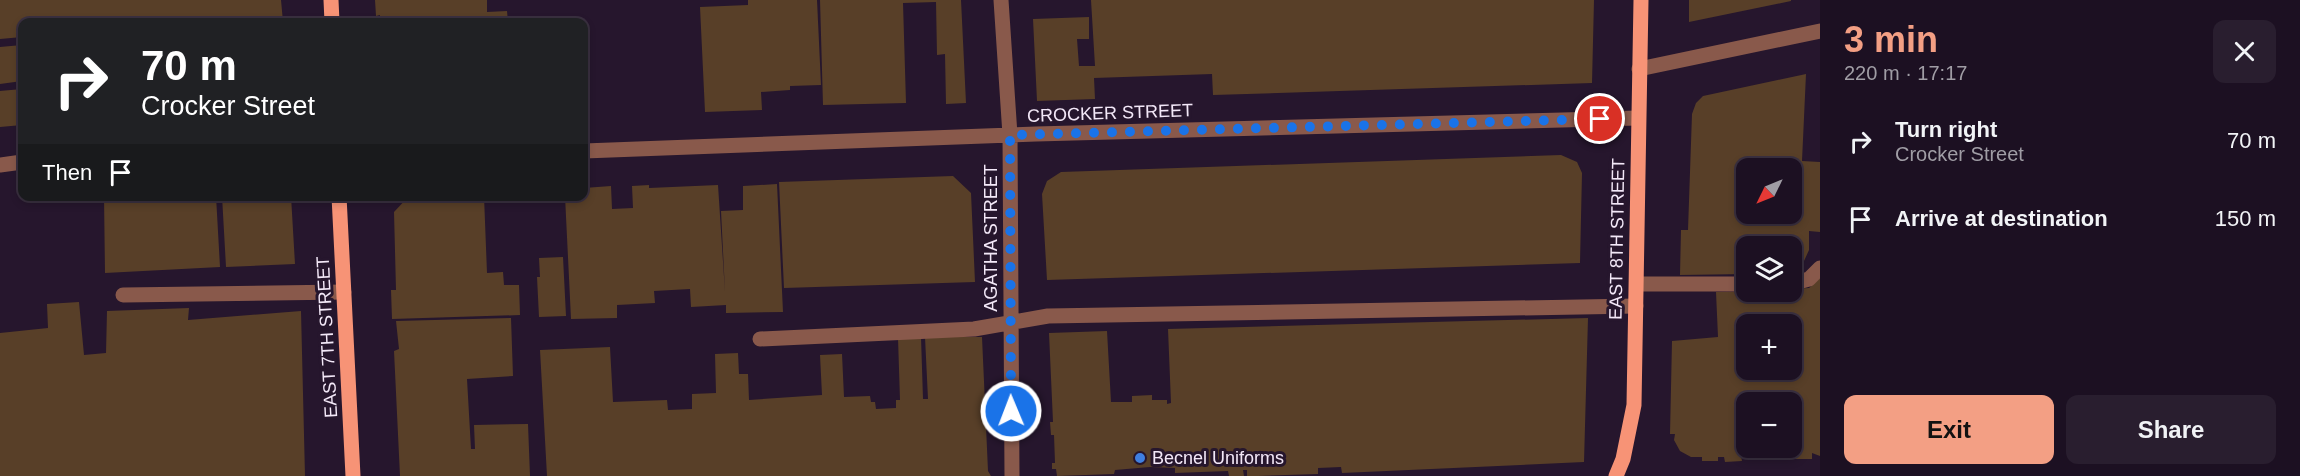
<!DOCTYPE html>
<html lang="en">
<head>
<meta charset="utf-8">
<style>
  :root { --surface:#1c1022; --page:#291e2f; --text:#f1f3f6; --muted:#a09da5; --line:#3a3040; --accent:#f39f84 }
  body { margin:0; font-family:Arial,sans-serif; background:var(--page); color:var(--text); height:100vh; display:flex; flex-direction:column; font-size:22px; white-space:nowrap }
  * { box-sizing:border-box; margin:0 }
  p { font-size:20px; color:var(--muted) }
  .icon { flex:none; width:33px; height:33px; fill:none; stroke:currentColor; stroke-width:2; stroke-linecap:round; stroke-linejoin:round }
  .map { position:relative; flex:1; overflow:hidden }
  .panel { display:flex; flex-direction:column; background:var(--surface); width:480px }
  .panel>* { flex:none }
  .top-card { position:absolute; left:18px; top:18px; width:570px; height:183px; border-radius:12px; box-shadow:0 3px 9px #0003,0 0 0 2px var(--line); background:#202124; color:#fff; overflow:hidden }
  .needle { width:39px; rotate:227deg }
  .fabs { position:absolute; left:1736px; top:158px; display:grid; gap:12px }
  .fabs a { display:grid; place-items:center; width:66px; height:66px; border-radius:12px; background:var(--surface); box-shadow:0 3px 9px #0003,0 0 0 2px var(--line); font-size:30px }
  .pin { position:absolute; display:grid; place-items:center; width:51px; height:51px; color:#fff; margin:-26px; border:3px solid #fff; border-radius:50%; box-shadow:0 2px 6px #0007 }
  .me { position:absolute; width:66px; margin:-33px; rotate:359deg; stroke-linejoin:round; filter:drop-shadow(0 0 4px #0008) }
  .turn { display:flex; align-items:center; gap:21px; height:126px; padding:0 24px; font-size:27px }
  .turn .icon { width:78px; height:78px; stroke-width:2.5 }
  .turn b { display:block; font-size:42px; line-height:51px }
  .then { display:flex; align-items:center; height:57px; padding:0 24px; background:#0003; gap:12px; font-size:22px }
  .round { display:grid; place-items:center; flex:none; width:63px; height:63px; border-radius:12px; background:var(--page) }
  .summary { display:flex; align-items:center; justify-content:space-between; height:102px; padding:0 24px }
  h1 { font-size:36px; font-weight:700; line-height:45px; color:var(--accent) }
  .button { display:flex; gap:12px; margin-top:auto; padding:12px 24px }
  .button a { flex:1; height:69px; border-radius:12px; background:var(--accent); color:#111; font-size:24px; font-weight:700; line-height:69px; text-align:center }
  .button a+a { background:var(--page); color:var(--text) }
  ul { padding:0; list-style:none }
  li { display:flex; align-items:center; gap:18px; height:78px; padding:0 24px }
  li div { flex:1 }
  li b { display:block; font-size:22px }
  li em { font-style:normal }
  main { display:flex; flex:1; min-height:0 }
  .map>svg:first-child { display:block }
  .building { fill:#583f28; fill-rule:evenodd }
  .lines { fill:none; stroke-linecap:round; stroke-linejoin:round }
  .minor { stroke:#89594b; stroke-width:15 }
  .major { stroke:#f79376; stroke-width:15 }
  .route { stroke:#1a73e8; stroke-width:10; stroke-dasharray:0 18 }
  .shop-dot { fill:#3f7fe0; stroke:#26162d; stroke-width:2 }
  .labels { text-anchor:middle; stroke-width:6; stroke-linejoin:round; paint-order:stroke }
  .street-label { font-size:18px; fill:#f3e8f8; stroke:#26162d }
  .poi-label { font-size:18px; fill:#f3e8f8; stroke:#26162d; text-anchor:start }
</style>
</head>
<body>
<main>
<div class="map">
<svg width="1820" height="476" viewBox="0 0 1820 476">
  <rect width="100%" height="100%" fill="#26162d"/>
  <path class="building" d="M0 0H281L283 22H22V37L0 39Z
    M375 0H487V12L507 11 508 22H380V15L376 16Z
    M748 0H817L821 85 790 86V90L761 92 762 110 705 112 700 7 748 5Z
    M820 0H961L966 103 946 104 945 54 937 55 936 2 903 3 906 103 823 105Z
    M1091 0H1594L1592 83 1213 95 1212 74 1094 78 1095 99 1037 101 1033 19 1089 17V39H1077L1079 66H1095Z
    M1689 0H1791V1L1689 22Z
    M22 45V81L0 84V47Z
    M1806 74 1802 161 1820 162V232L1809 231V250L1799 272 1791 273V246H1746V274L1680 275 1681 230H1688L1692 114 1696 103 1703 96ZM1746 168H1791V213H1746Z
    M22 89V125L0 127V91Z
    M1561 155 1577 162 1582 173 1580 263 1047 280 1042 194 1047 181 1061 172Z
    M953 176 971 193 975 282 784 288 779 182Z
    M777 184 783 312 726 313V305L691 307 690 289 654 291 655 303 617 305V318L571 319 565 196H584V188L611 186 612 209 633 208 632 186 649 185V188L718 185 725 292 721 211 743 210V186Z
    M104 196H216L220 267 105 273Z
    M222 196H291L295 264 226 267Z
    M409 196H484L487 273 503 272 504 285H519L520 315 392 319 391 290H396L394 212Z
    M563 257 566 316 539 317 537 277H540L539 258Z
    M1820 278V456L1812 453V459H1795V454L1741 456 1742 461 1725 462 1724 457H1718V461H1702V457H1691L1680 451 1674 440 1675 434H1670L1672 341 1718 337 1716 292 1791 291V289L1809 288ZM1746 324H1791V369H1746ZM1746 402H1791V447H1746Z
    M79 302 84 355 106 353 107 311 189 308 188 320 301 311 305 476H0V333L48 328 47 304Z
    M511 318 513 376 467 379 471 449H475L474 425 528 424 530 476H400L394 351 399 349 396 321Z
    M1588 318 1584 462 1342 473 1341 467 1318 468V474L1258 476H1247V470H1243L1244 476H1229L1228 471 1175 473V468L1150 467 1115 470 1114 474 1057 476 1056 469H1052V463H1055L1054 435H1051L1050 422H1053L1049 333 1107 331 1111 402H1132V396L1152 395V400H1167V404L1171 403 1168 329Z
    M921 337 923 399H928L925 337H982L988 471 991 476H547L540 350 610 347 613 402 667 400 668 410 692 409V394L716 393 715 354 738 353 739 374H748L749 400 822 395 820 355 842 354 844 397 870 396 871 402H875L876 409 896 408V400H900L898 338Z"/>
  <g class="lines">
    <path class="minor" d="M1001 0 1010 135 1012 476
      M1639 69 1820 31
      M584 151 1036 134 1638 118
      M0 165 22 162
      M1637 284H1746
      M1791 284 1809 279 1820 268
      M123 295 344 292
      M760 339 974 329 1048 316 1636 306"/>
    <path class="major" d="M331 0 332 22
      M339 196 353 476
      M1616 476 1623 459 1634 405 1641 0"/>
  </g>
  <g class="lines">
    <path class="route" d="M1011 411 1010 135 1600 119"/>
  </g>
  <circle class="shop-dot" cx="1140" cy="458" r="6"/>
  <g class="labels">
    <g class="street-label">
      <text transform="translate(1110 113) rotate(-2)" y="6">CROCKER STREET</text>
      <text transform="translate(991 238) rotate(-90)" y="6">AGATHA STREET</text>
      <text transform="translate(1617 239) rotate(-89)" y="6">EAST 8TH STREET</text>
      <text transform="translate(327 337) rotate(-93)" y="6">EAST 7TH STREET</text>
    </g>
    <g class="poi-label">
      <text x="1152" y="464">Becnel Uniforms</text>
    </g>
  </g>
</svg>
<div class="fabs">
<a><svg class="needle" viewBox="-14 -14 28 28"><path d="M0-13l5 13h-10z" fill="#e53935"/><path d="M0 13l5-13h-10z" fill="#a09da5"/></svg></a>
<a><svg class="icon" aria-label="layers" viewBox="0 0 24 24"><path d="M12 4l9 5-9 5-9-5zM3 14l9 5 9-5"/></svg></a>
<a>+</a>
<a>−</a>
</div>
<div class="pin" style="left:1600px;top:119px;background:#d93025"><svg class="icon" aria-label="arrive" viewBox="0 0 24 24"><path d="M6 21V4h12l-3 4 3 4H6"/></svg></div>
<svg class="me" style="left:1011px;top:411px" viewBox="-20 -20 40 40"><circle r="17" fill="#1a73e8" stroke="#fff" stroke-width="3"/><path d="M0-11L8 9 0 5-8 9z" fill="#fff"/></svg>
<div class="top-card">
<div class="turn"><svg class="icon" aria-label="right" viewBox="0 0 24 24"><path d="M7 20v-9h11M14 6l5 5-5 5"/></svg><div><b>70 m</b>Crocker Street</div></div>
<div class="then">Then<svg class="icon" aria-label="arrive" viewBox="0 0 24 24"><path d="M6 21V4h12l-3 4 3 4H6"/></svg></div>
</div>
</div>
<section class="panel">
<div class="summary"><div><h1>3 min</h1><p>220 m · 17:17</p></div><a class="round"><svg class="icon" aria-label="close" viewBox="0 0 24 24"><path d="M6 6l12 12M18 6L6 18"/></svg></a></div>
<ul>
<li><svg class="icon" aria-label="right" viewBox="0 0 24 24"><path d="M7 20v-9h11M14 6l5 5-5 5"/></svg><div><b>Turn right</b><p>Crocker Street</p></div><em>70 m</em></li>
<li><svg class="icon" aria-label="arrive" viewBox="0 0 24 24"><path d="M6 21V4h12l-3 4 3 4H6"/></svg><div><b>Arrive at destination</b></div><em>150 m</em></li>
</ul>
<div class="button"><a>Exit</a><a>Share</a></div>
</section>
</main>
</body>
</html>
